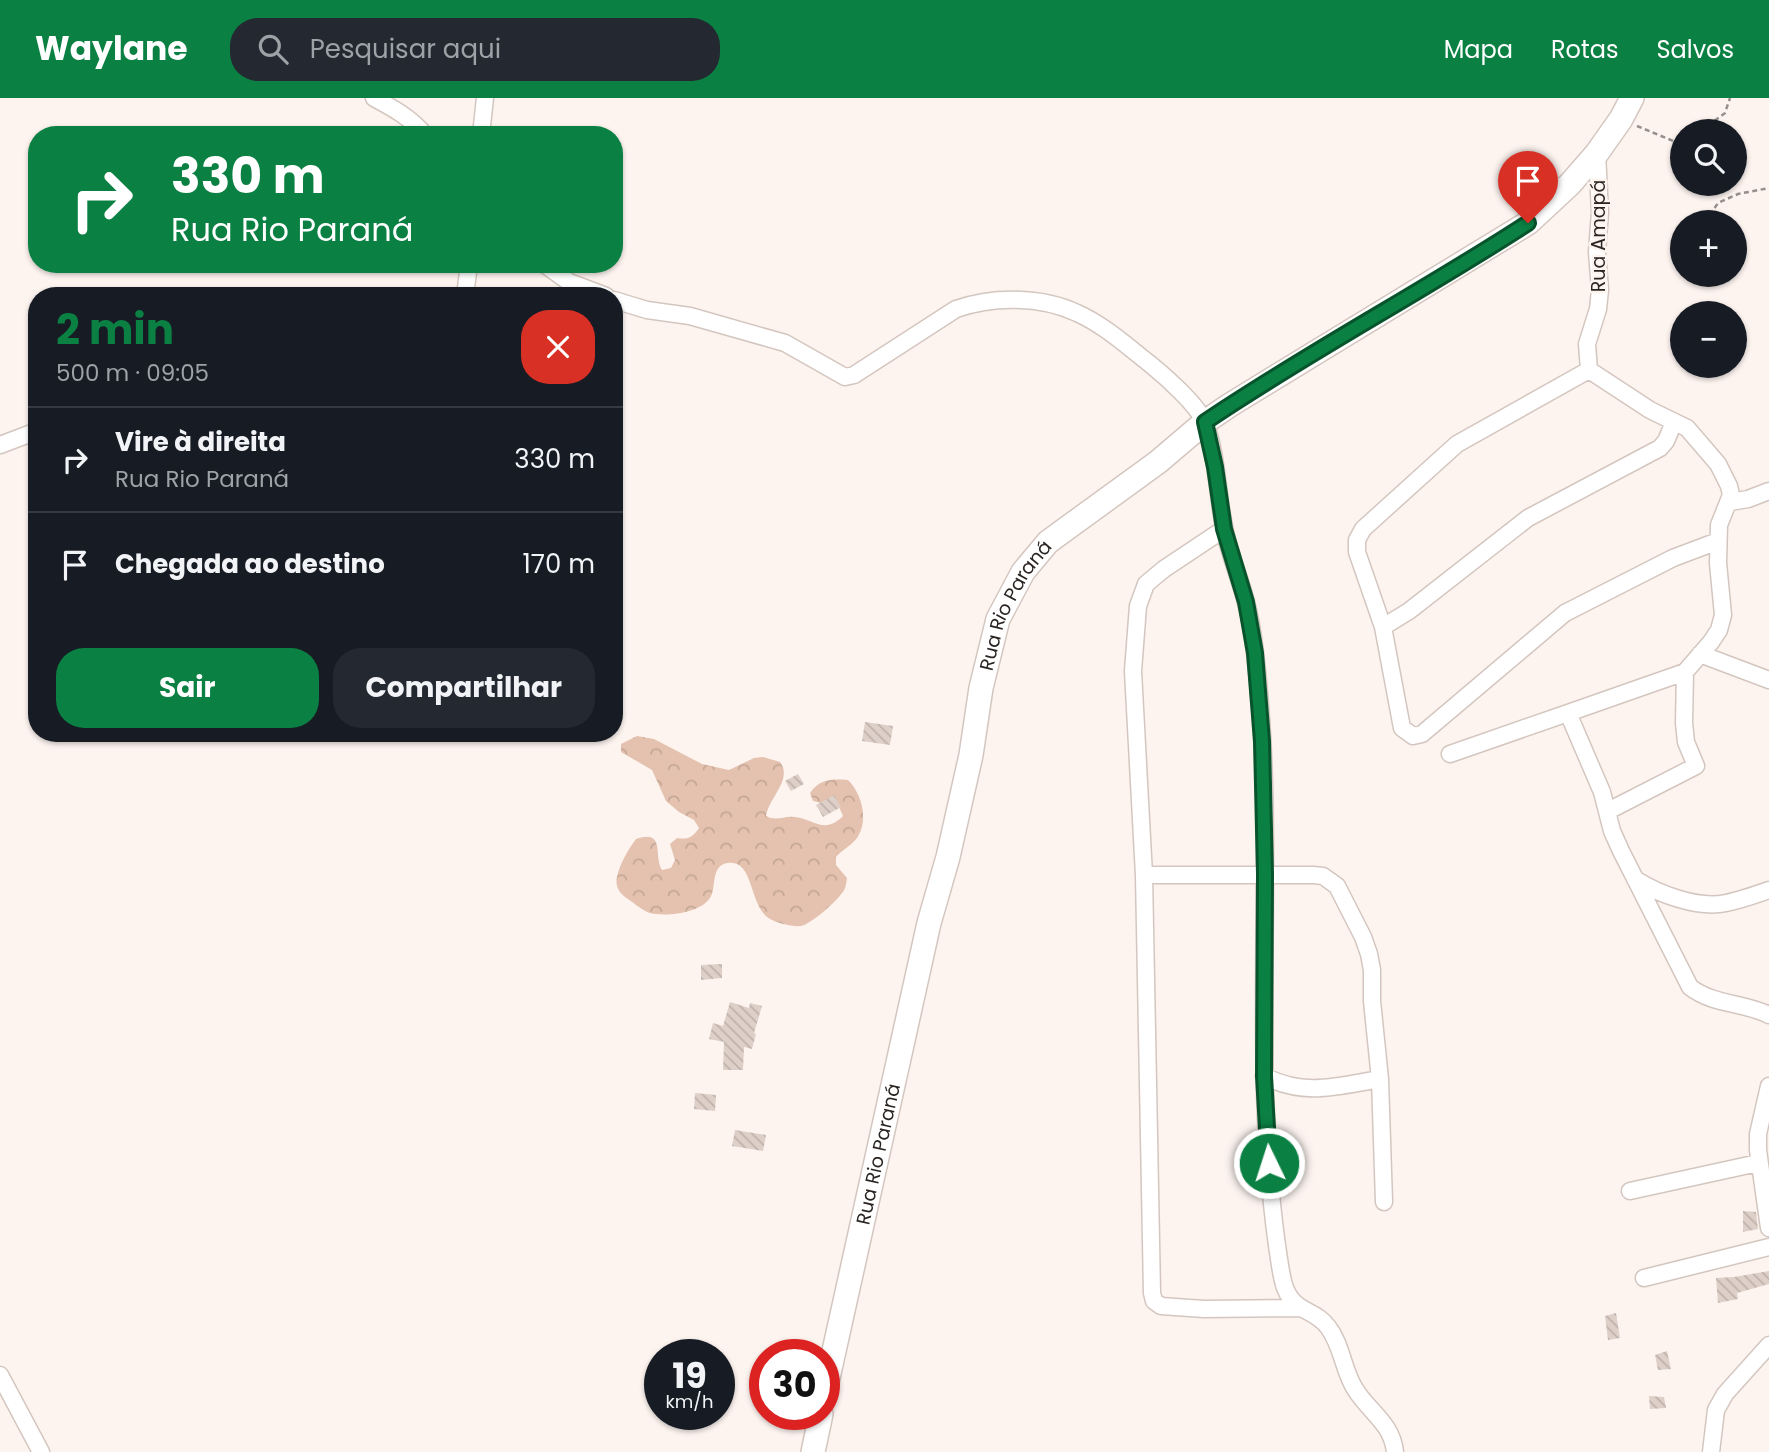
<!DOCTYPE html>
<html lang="pt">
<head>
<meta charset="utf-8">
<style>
  :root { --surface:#171b24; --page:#242831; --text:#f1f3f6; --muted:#9ea1a6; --line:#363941; --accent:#0b8043 }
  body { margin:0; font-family:Poppins,sans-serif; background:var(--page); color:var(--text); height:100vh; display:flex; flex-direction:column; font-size:26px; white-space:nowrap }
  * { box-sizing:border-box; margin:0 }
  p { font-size:23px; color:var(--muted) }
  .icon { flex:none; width:38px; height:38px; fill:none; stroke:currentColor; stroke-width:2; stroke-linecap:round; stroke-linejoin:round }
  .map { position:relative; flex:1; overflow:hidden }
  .sheet { position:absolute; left:28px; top:189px; width:595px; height:455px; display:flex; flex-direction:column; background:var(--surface); border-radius:28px; box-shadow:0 2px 5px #0004 }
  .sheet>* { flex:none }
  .hud { position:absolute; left:28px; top:28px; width:595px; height:147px; border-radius:28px; box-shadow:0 2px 5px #0004; background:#0b8043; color:#fff; overflow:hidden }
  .buttons { position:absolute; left:1670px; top:21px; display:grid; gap:14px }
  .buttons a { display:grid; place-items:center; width:77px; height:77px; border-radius:50%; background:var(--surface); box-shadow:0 2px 5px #0004; font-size:35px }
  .speed { position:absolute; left:644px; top:1241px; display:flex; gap:14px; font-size:35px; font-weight:700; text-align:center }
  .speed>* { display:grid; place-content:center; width:91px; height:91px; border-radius:50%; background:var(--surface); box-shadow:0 2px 5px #0004; line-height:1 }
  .speed small { font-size:18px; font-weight:400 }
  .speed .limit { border:10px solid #d22; background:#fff; color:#111 }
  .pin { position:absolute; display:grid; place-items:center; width:60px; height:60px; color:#fff; margin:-72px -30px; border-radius:50% 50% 50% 0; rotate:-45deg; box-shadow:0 0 7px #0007 }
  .pin .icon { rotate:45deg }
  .me { position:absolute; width:77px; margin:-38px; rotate:356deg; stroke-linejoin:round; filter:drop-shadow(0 0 5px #0008) }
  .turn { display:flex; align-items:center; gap:24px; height:147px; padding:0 28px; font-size:32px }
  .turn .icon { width:91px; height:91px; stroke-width:2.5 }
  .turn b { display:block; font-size:49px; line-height:60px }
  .round { display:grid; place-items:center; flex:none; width:74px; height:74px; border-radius:28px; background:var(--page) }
  .overview { display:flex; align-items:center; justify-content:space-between; height:119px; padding:0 28px }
  h1 { font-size:42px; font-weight:700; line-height:52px; color:var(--accent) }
  .action { display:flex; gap:14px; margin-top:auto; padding:14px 28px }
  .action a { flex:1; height:80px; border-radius:28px; background:var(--accent); color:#fff; font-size:28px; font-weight:700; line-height:80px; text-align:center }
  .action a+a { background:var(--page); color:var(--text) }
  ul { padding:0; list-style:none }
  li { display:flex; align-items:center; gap:21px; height:105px; padding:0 28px; border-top:2px solid var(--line) }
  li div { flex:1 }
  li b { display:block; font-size:26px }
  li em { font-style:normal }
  header { display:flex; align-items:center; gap:42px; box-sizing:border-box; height:98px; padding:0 35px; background:var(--accent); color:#fff }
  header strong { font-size:33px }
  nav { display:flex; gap:38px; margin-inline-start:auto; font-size:24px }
  .search { width:490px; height:63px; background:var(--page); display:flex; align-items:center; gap:18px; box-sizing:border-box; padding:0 24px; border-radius:28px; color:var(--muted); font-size:26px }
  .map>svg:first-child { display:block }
  .forest { fill:url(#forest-crowns) }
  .building { fill:url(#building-back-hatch) }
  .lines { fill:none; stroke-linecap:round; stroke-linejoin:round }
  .street-casing { stroke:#d4c6bf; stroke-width:19 }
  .secondary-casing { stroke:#d4c6bf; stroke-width:26 }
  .path { stroke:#968f8c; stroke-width:2.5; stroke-dasharray:5 3.5; stroke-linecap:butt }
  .street { stroke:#fff; stroke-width:16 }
  .secondary { stroke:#fff; stroke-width:23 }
  .route-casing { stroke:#07532c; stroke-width:18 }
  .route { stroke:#0b8043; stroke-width:12 }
  .labels { text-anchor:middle; stroke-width:5; stroke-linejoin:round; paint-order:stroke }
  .street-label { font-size:19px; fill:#2a2522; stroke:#fdf4f0 }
</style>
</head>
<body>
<header>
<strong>Waylane</strong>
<div class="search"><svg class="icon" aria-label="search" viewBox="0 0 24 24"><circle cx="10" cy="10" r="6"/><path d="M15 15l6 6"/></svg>Pesquisar aqui</div>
<nav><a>Mapa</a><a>Rotas</a><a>Salvos</a></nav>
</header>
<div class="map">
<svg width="1769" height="1354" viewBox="0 0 1769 1354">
  <defs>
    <pattern id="forest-crowns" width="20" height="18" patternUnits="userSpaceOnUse" patternTransform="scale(1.75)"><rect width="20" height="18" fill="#e4c2af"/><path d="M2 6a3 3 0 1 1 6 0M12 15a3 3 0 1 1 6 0" fill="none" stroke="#c4a796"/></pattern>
    <pattern id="building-back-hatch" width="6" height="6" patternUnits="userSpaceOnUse" patternTransform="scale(1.75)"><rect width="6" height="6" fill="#ded0c8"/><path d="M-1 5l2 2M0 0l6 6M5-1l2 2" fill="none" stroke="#bfb2ac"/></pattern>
  </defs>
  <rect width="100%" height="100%" fill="#fdf4f0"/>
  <path class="forest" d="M637 638 654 641 702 666 729 672 754 660 763 659 780 664C793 682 769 699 766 718 777 724 784 717 795 719 814 721 824 737 843 718L839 709 813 703 810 695C819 681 833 681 848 682 862 696 869 722 857 740 852 747 842 752 836 759V767L847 780C846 786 846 791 842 795 836 804 811 826 801 828 792 829 777 825 770 821 748 808 755 762 728 765 710 767 717 790 710 800 700 815 667 819 650 815 643 813 634 805 628 801 619 795 615 789 617 779 620 765 628 752 636 741 666 731 653 757 662 772L671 770 675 762 670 746 677 740C688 742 693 739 699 730L694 722 679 714 666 703 652 672 621 654V646Z"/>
  <path class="building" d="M865 624 893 628 890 647 862 643Z
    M798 676 804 686 791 693 785 683Z
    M834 697 841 709 823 719 816 707Z
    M722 866V880L701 882V867Z
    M730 904 749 910 750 905 762 908 754 935 756 936 752 951 744 949 743 972H723L724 944 709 941 713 925 723 928Z
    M695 995 716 997 715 1013 694 1011Z
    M735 1032 766 1037 763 1053 732 1048Z
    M1743 1113 1756 1114 1758 1131 1743 1134Z
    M1769 1173V1186L1737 1195 1738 1201 1718 1205 1716 1180 1734 1179Z
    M1616 1215 1620 1240 1608 1242 1605 1218Z
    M1667 1253 1671 1271 1658 1272 1655 1257Z
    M1649 1298 1664 1299 1666 1310 1650 1311Z"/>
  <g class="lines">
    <defs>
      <path id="street" d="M374 0C393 10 411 20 425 37
        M481 37 485 0
        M1597 55 1600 114 1597 154 1600 192 1598 211 1587 246 1589 272 1650 312 1687 330 1718 366 1729 388 1731 397 1719 427 1718 465 1723 517 1719 532 1711 544 1685 574 1568 615 1602 694 1612 733 1621 753 1690 889C1713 907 1743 904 1769 917
        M544 166 569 184 606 198
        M465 198 469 166
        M614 202 647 212 690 218 785 245 845 279 854 277 956 211C993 198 1041 198 1077 215 1104 227 1127 248 1150 266 1166 279 1199 308 1206 327 1217 359 1217 395 1224 428 1228 453 1239 477 1245 501 1250 518 1253 537 1255 555 1279 756 1248 960 1279 1161 1282 1179 1283 1198 1300 1209 1311 1216 1320 1218 1328 1229 1342 1247 1343 1272 1355 1291 1369 1314 1392 1325 1395 1354
        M1589 272 1457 346 1363 431 1357 442V454L1383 529 1402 630 1413 638 1422 636 1565 515 1673 460 1718 443
        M0 347 37 333
        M1730 404 1748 401 1769 393
        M1224 431 1164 471 1146 486 1138 508 1133 573 1144 777 1152 1195 1154 1203 1161 1208 1204 1211 1301 1210
        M1383 529 1409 513 1528 420 1660 350 1666 343 1674 324
        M1700 556 1769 582
        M1450 656 1568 615
        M1608 713 1696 668 1686 644 1684 625 1685 574
        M1144 777H1313L1323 778 1337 788 1363 839 1369 856 1372 872V903L1380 981 1384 1104
        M1635 781C1658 796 1698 811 1726 805 1741 802 1755 797 1769 792
        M1264 978C1305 999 1337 988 1380 981
        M1769 988 1758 1036V1052L1769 1130
        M1630 1093 1758 1065
        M1644 1180 1769 1149
        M0 1277 41 1354
        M1711 1354 1716 1312 1725 1296 1769 1247"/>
      <g id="secondary">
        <path id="s1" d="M824 1298 929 825 948 759 971 657 981 590 998 521 1023 474 1048 444 1158 364 1205 324 1230 307 1528 125 1570 86 1597 55 1621 21 1632 0"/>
        <path d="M813 1354 821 1316"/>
      </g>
    </defs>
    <use href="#street" class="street-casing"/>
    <use href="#secondary" class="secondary-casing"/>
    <path class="path" d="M1637 28 1678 45 1682 43
      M1701 33 1725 15 1730 0
      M1705 124 1718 105 1738 96 1769 90"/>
    <use href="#street" class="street"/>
    <use href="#secondary" class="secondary"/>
  </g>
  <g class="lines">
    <defs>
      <path id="route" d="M1269 1065 1264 978 1265 776 1262 643 1255 555 1246 504 1224 431 1215 369 1205 324C1310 253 1422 194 1528 125"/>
    </defs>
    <use href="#route" class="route-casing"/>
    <use href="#route" class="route"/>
  </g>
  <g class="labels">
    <g class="street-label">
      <text transform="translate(1598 138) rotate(-90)" y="7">Rua Amapá</text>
      <text dy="7" stroke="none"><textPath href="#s1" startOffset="816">Rua Rio Paraná</textPath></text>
      <text dy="7" stroke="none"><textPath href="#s1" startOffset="248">Rua Rio Paraná</textPath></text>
    </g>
  </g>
</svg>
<div class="buttons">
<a><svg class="icon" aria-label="search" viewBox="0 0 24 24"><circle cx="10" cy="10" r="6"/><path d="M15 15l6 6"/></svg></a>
<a>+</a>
<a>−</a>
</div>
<div class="speed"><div>19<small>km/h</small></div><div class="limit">30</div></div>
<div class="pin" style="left:1528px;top:125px;background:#d93025"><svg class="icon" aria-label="arrive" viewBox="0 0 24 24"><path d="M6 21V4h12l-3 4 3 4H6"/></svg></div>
<svg class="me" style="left:1269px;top:1065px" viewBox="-20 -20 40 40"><circle r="17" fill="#0b8043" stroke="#fff" stroke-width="3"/><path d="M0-11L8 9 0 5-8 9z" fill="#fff"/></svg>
<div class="hud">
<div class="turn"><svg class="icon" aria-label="right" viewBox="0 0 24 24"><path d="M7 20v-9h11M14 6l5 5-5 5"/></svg><div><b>330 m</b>Rua Rio Paraná</div></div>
</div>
<section class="sheet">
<div class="overview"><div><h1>2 min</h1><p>500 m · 09:05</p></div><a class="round" style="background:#d93025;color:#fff"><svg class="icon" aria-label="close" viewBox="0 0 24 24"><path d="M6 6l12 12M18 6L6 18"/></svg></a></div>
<ul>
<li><svg class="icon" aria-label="right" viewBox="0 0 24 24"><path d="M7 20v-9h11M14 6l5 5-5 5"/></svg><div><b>Vire à direita</b><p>Rua Rio Paraná</p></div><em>330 m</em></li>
<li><svg class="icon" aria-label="arrive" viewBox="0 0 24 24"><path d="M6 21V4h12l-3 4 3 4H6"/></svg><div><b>Chegada ao destino</b></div><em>170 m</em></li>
</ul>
<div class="action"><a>Sair</a><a>Compartilhar</a></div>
</section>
</div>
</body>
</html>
